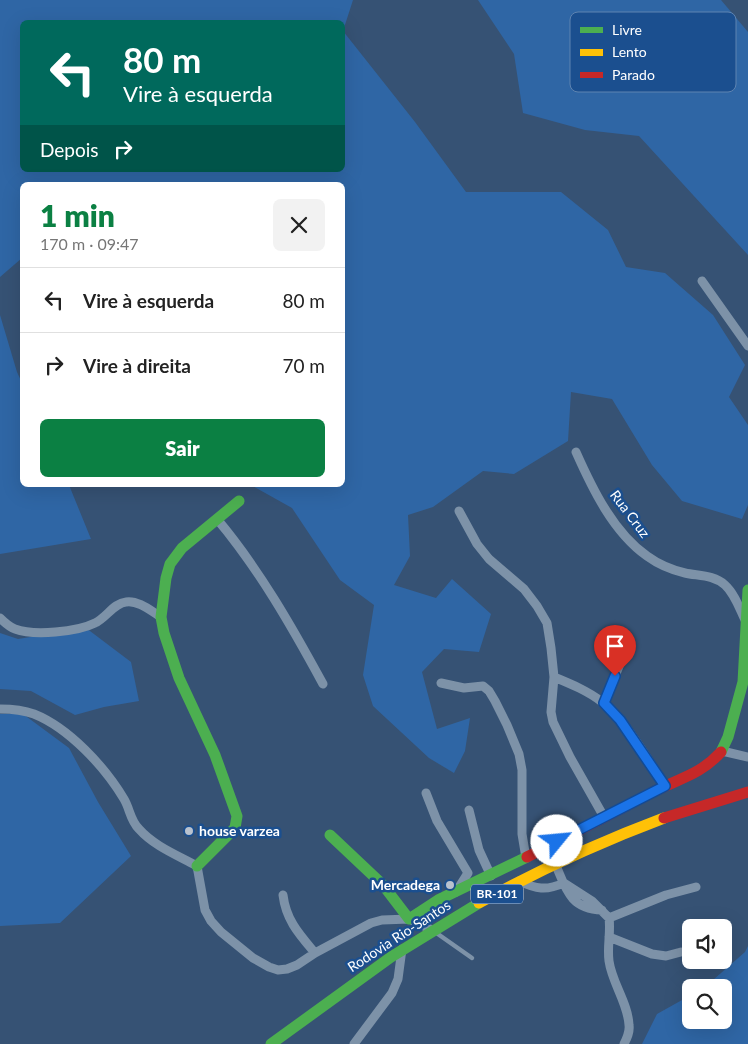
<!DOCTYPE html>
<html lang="pt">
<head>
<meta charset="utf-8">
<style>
  :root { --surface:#fff; --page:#f2f2f2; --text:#222; --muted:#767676; --line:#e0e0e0; --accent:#0b8043 }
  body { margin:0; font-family:Lato,sans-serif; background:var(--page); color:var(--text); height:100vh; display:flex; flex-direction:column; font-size:19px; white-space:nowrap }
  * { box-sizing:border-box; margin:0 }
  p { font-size:16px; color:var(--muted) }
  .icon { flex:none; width:28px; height:28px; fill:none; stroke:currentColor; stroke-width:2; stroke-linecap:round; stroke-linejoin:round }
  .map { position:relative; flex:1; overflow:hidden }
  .side { position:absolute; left:20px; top:182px; width:325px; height:305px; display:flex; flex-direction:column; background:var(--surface); border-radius:8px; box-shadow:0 5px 20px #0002 }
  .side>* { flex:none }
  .guide { position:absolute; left:20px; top:20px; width:325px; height:152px; border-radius:8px; box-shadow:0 5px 20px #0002; background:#00695c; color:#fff; overflow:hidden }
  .buttons { position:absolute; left:682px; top:919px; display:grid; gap:10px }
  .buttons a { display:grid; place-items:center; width:50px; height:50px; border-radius:8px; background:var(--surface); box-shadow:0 5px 20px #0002; font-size:25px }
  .pin { position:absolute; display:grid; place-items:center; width:42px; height:42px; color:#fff; margin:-51px -21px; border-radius:50% 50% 50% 0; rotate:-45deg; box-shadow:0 0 5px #0007 }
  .pin .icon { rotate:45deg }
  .me { position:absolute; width:55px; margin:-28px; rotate:62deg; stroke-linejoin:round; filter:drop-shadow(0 0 4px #0008) }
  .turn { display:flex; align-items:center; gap:18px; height:105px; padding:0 20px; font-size:22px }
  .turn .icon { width:65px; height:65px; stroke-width:2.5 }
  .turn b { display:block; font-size:35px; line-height:42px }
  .then { display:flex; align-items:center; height:48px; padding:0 20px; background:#0003; gap:10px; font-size:19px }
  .round { display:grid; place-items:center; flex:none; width:52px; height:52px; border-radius:8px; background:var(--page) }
  .overview { display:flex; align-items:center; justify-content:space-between; height:85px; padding:0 20px }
  h1 { font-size:30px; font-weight:800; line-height:38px; color:var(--accent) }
  .cta { display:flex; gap:10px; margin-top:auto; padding:10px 20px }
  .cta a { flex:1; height:58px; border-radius:8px; background:var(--accent); color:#fff; font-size:20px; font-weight:800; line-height:58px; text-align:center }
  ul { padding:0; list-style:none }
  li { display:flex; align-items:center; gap:15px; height:65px; padding:0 20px; border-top:1px solid var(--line) }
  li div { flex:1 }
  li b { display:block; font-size:19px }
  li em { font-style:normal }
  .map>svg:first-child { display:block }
  .green { fill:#2f66a5; fill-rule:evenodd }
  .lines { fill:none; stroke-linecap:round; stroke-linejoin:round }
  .lane { stroke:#7d92a8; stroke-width:4.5 }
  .street { stroke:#7d92a8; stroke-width:9 }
  .fast { stroke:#4caf50; stroke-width:11 }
  .slow { stroke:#ffc107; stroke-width:11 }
  .jam { stroke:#c62828; stroke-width:11 }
  .route-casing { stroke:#114b97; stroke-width:12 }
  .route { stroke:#1a73e8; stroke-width:9 }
  .poi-dot { fill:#b9c2ce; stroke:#1b4f8f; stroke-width:2 }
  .labels { text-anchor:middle; stroke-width:5; stroke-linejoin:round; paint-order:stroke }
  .shield { fill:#1b4f8f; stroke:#bbcadd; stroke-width:1 }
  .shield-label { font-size:12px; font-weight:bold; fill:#fff }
  .street-label { font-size:14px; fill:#fff; stroke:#1b4f8f }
  .poi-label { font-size:14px; font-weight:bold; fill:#fff; stroke:#1b4f8f; text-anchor:start }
  .key { fill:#1b4f8f; stroke:#5f84b1; stroke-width:1 }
  .key-label { font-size:14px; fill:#fff }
</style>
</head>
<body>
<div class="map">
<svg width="748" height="1044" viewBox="0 0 748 1044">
  <rect width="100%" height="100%" fill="#365274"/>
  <path class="green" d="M0 0H353L343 31 415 122 466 192H561L608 230 626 267 665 273 713 315 745 365 729 397 748 425V505L742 519 682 501 652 465 612 399 571 392 568 441 514 474 483 471 433 507 408 515 410 556 394 585 436 598 452 579 491 614 479 652 444 649 422 672 437 729 470 718 465 751 454 773 429 758 373 706 363 675 374 605 340 580 292 508 251 485H342V185H22V258L0 277ZM22 22H342V170H22Z
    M478 0H721L748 32V255L639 136 585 130 523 113 514 54Z
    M0 315 17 372 22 383V485H69L91 539 0 554Z
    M86 628 131 662 139 701 104 707 75 715 31 691 0 689V633L18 639Z
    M0 714H23L69 748 98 802 131 856 60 923 0 926Z
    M748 946V1044H642L657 1014 691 995V1020H724V988L705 987 745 952Z"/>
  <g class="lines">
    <path class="lane" d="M435 932 472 958"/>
    <path class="street" d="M702 281 748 346
      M576 452C592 488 613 532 647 556 658 564 672 570 685 573 699 576 714 575 725 585 735 594 740 610 746 622
      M459 511 477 544 489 559 524 589 537 606 547 623 551 648 554 677 551 712 553 722 570 757 604 817
      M217 519C259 569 292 627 323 684
      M0 618C5 623 9 627 15 629 34 636 77 632 95 623 106 618 114 603 126 602 138 600 151 611 161 617
      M554 677C571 684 588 691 602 702 624 718 650 762 665 786
      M441 683 464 688 483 686 489 691 495 701 507 725 519 754 522 770V834L526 858
      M604 703 626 649
      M0 709C11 709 23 710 34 714 69 728 105 767 124 799 130 809 130 820 139 829 154 846 177 855 197 866L205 910 211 921 221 932 253 958 269 967 278 970 287 969 297 965 315 953 371 923 382 920 409 919 432 930
      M722 751 748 757
      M426 793 437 821 468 873 456 892
      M469 810 479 850 491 876
      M555 863C566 889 570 909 602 910
      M519 881C536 889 546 891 564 883L592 901 609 918C611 932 607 946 609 961 612 983 628 1003 629 1025 630 1032 627 1038 624 1044
      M283 895C286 920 299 934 315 953
      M609 918 666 895 696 887
      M609 937 652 954 666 956 681 952
      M354 1044 392 993 398 979 402 949"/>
    <path class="fast" d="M721 752 728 737 743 682 748 590
      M330 835 383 885 409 919 438 900 527 857
      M197 866 235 828 237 816 215 755 179 678 164 633 161 617 166 578 170 564 182 548 239 501
      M271 1044 391 957 479 903"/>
    <path class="slow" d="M479 903C539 870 600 842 664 818"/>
    <path class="jam" d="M664 818 748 792
      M527 857C569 836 611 814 653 792 680 778 700 775 721 752"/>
  </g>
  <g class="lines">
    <defs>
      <path id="route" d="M557 841 665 786 620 720 604 703 615 676"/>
    </defs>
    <use href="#route" class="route-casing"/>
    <use href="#route" class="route"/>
  </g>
  <g class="poi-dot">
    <circle cx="189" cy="831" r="5"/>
    <circle cx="450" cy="885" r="5"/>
  </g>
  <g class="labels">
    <rect class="shield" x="471" y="884.5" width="52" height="19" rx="4"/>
    <g class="shield-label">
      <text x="497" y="898">BR-101</text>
    </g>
    <g class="street-label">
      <text transform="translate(630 514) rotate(53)" y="5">Rua Cruz</text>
      <text transform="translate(399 936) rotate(-33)" y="5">Rodovia Rio-Santos</text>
    </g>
    <g class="poi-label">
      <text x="199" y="836">house varzea</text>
      <text x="440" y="890" text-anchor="end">Mercadega</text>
    </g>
  </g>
  <rect x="570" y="12" width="166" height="80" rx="8" class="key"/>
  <rect x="580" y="27" width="23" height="6" fill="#4caf50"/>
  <rect x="580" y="49" width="23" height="7" fill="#ffc107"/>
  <rect x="580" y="72" width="23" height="6" fill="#c62828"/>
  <g class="key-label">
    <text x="612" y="35">Livre</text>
    <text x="612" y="57">Lento</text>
    <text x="612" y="80">Parado</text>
  </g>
</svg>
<div class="buttons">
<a><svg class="icon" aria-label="sound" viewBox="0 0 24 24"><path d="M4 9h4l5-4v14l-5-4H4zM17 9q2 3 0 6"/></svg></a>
<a><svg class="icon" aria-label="search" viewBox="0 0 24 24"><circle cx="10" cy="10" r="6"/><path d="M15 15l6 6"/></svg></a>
</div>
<div class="pin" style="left:615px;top:676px;background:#d93025"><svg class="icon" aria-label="arrive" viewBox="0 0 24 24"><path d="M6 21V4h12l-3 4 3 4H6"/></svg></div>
<svg class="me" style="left:557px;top:841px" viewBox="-20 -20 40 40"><circle r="19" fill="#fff"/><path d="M0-13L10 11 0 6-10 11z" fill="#1a73e8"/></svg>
<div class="guide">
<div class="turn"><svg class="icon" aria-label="left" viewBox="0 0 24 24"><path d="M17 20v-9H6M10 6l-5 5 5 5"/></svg><div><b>80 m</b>Vire à esquerda</div></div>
<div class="then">Depois<svg class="icon" aria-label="right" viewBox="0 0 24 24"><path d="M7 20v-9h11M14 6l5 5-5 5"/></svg></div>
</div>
<section class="side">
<div class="overview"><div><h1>1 min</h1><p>170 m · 09:47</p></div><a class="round"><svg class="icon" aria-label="close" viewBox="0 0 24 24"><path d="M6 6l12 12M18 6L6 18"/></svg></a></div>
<ul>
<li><svg class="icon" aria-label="left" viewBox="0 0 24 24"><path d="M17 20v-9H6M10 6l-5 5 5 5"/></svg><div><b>Vire à esquerda</b></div><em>80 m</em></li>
<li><svg class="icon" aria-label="right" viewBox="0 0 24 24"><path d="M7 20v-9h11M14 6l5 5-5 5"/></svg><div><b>Vire à direita</b></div><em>70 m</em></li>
</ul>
<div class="cta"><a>Sair</a></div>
</section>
</div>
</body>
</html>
